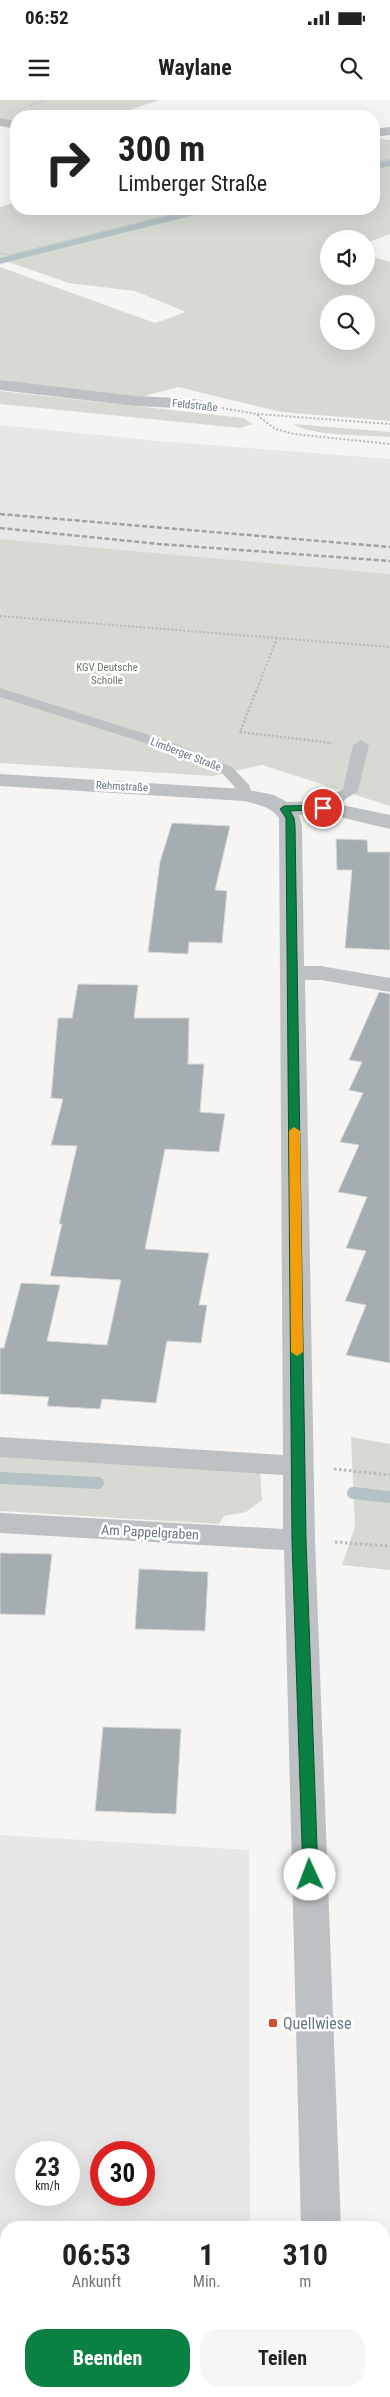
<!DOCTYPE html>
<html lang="de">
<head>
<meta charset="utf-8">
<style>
  :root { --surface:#fff; --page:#f6f6f6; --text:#222; --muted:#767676; --accent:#0b8043 }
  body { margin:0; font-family:"Roboto Condensed",sans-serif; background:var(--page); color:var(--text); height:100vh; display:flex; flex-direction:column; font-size:19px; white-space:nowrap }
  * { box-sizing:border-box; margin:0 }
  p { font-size:16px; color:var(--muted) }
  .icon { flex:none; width:28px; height:28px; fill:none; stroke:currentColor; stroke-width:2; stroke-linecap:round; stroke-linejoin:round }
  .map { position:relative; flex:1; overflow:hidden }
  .drawer { position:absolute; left:0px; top:2121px; width:390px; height:176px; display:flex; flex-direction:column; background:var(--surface); border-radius:20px 20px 0 0; box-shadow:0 5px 20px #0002 }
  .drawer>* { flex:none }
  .top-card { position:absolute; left:10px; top:10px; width:370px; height:105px; border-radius:20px; box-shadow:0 5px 20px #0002; background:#fff; color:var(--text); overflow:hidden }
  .tools { position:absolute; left:320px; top:130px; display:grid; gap:10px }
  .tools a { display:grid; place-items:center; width:55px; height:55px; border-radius:50%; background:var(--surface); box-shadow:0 5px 20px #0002; font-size:25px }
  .speed { position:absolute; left:15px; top:2041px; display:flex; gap:10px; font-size:25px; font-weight:700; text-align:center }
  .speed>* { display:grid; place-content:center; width:65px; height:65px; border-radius:50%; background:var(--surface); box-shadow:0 5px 20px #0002; line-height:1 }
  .speed small { font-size:12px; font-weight:400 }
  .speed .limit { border:8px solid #d22; background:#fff; color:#111 }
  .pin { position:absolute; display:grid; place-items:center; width:42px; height:42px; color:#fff; margin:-21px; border:2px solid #fff; border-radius:50%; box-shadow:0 1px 5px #0007 }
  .me { position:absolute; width:55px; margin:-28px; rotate:358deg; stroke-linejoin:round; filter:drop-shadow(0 0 4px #0008) }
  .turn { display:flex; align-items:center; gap:18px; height:105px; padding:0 25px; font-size:22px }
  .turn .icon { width:65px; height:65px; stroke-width:2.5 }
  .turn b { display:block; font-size:35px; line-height:42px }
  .eta { display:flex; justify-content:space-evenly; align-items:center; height:85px; text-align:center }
  .eta b { font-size:30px; font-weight:700; line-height:35px }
  .cta { display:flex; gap:10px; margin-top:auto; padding:10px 25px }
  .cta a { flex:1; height:58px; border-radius:20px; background:var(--accent); color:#fff; font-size:20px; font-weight:700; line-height:58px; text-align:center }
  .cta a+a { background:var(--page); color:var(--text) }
  .status { display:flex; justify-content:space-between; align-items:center; height:35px; padding:0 25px; background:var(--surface); direction:ltr }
  .status svg { height:14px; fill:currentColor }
  header { display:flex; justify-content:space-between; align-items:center; height:65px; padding:0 25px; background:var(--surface); font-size:22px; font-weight:700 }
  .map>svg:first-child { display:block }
  .built { fill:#e6e7e6; fill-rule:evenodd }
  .green { fill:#d6dad2; fill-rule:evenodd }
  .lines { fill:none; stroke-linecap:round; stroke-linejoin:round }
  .stream-far1 { stroke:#b5c2c5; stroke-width:5.5 }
  .stream { stroke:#b5c2c5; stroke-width:12 }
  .building { fill:#a5adb1; stroke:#d7d7d5 }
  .path-far3 { stroke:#b7babc; stroke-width:1; stroke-dasharray:1 1; stroke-linecap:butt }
  .path-far2 { stroke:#b7babc; stroke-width:2; stroke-dasharray:2 2; stroke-linecap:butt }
  .path-far1 { stroke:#b7babc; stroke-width:2.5; stroke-dasharray:2 2; stroke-linecap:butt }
  .path { stroke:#b7babc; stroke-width:3; stroke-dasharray:2.5 2.5; stroke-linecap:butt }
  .lane { fill:#bdc1c4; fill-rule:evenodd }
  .street { fill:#bdc1c4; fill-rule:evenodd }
  .rail { stroke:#9da4a8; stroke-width:2.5; stroke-dasharray:5 2.5; stroke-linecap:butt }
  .route { fill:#0b8043; stroke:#07532c }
  .slow { fill:#f59e0b }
  .poi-dot { fill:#d44d34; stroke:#fff; stroke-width:2 }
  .labels { text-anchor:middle; stroke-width:5; stroke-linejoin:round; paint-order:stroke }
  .far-street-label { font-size:11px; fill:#677881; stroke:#fff }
  .far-park-label { font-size:11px; fill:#6b7965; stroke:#fff }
  .street-label { font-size:14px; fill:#677881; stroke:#fff }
  .near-poi-label { font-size:16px; fill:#677881; stroke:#fff; text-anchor:start }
</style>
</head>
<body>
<div class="status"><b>06:52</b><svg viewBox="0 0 49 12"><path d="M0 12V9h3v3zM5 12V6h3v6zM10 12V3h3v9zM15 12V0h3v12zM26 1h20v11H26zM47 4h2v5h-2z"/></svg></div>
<header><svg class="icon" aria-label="menu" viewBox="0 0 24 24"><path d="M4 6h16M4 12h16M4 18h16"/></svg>Waylane<svg class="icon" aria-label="search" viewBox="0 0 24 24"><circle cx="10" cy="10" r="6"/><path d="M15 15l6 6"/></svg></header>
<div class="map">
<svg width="390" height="2297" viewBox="0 0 390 2297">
  <rect width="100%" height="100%" fill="#f6f5f3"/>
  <path class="built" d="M0 325 158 341 390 359V474L0 439Z
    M0 1735 249 1750 250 2127 6 2128V2172H0ZM26 2052H69V2095H26ZM101 2052H144V2095H101Z"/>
  <path class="green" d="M0 0H159L112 16H16V23L0 20Z
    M374 38 390 40V134L366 143V139H329V176H366V155L390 162V321L281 312 178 287 137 298 0 282V167L155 223 186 212 135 191 69 183 0 159V107L16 102V109H374ZM329 204H366V241H329Z
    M0 291 243 318 253 324 240 328 0 304Z
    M293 324 390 332V337C367 335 310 336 293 324Z
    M0 439 390 474V706L262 665 213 676 0 663Z
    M351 1337 390 1344V1470L342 1465 355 1427Z
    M0 1356 260 1370 262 1400 246 1412 224 1416 219 1424 0 1411Z"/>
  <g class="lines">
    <path class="stream-far1" d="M374 67 390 63
      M0 161 207 109"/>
    <path class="stream" d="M0 1378 98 1383
      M353 1393 390 1397"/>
  </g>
  <path class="building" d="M172 723 230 726 215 790 227 791 222 843 189 842 188 854 148 852 160 762Z
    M336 739 367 740 368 752H390V850L345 848 352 770H337Z
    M78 884 138 885 134 918H189L188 964H204L200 1012 225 1014 219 1052 165 1049 145 1149 209 1153 199 1205H207L201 1243 167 1241 156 1303 102 1299 100 1309 47 1306 49 1297 0 1294V1248H4L21 1183 60 1185 47 1241 107 1245 121 1180 50 1176 62 1124H59L77 1046 51 1045 63 999 51 998 58 918H72Z
    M379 892 390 894V1263L346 1255 366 1205 345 1201 366 1151 346 1148 367 1097 338 1092 359 1045 340 1042 363 993 349 990 362 962 349 960Z
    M0 1453 52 1454 45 1515 0 1514Z
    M139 1469 208 1472 205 1531 135 1529Z
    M103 1627 181 1629 176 1714 95 1711Z"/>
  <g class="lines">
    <path class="path-far3" d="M29 6 46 0
      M374 63 390 59
      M0 153 9 155 193 109"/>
    <path class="path-far2" d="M222 308 257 314 390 324
      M257 315 275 329 294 334 390 344
      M0 516 390 547
      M256 592 277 538"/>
    <path class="path-far1" d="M256 591 240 632 332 643"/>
    <path class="path" d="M334 1369 390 1375
      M335 1442 390 1446"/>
    <path class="lane" d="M0 588 168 641 232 667 249 685 252 695 249 698H239L234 686 222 673 158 647 0 597Z
      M361 640 369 645 358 691 329 710H317L315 707 317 704 343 689 353 645Z
      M384 2146H390V2172H384Z"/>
    <path class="street" d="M0 18 16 21V29L0 26Z
      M390 27V35L374 37V29Z
      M0 280 135 296 197 299 203 301 205 304 203 307 197 309 135 306 0 290Z
      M0 674 244 689 274 695 287 702 323 701 390 715V729L323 713 299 715 302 726 304 866H321L390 878V892L321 880H305L315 1440 341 2128H301L284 1450 0 1433V1413L283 1429V1375L0 1357V1337L283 1355 279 718C272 707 256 704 244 701L0 686Z
      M0 2228H6V2266H0Z
      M305 2291H347L348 2297H304Z"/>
    <path class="rail" d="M0 414 390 447
      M0 428 159 444 390 461"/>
  </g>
  <path class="route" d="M323 705 326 706V709L290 711 294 718 295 726 306 1440 318 1775 316 1779H305L303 1775 292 1440 286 726V718L280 709 284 706Z"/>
  <path class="slow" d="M294 1027 300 1031 303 1252 297 1256 291 1252 289 1031Z"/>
  <rect class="poi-dot" x="268" y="1918" width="10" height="10" rx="2.5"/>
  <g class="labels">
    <g class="far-street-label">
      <text transform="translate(195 305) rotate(6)" y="4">Feldstraße</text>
      <text transform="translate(186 654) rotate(21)" y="4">Limberger Straße</text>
      <text transform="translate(122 686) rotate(3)" y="4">Rehmstraße</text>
    </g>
    <g class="far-park-label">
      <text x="107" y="571">KGV Deutsche<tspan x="107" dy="13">Scholle</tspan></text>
    </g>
    <g class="street-label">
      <text transform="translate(150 1432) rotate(3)" y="5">Am Pappelgraben</text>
    </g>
    <g class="near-poi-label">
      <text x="283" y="1929">Quellwiese</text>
    </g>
  </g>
</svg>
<div class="tools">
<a><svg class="icon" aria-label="sound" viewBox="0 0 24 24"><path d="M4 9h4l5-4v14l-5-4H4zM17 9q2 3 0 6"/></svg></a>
<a><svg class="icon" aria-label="search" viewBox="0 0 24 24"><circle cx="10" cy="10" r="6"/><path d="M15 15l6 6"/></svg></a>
</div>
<div class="speed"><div>23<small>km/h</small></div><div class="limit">30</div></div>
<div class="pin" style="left:323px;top:708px;background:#d93025"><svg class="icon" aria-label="arrive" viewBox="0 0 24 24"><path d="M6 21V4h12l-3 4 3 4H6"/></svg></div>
<svg class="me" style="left:310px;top:1775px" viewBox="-20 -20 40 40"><circle r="19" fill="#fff"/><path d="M0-13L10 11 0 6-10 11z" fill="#0b8043"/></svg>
<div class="top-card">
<div class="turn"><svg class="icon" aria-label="right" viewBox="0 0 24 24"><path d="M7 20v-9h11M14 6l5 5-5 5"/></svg><div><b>300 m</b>Limberger Straße</div></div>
</div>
<section class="drawer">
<div class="eta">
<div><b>06:53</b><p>Ankunft</p></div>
<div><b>1</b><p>Min.</p></div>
<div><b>310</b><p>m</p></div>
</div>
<div class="cta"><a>Beenden</a><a>Teilen</a></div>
</section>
</div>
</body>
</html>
